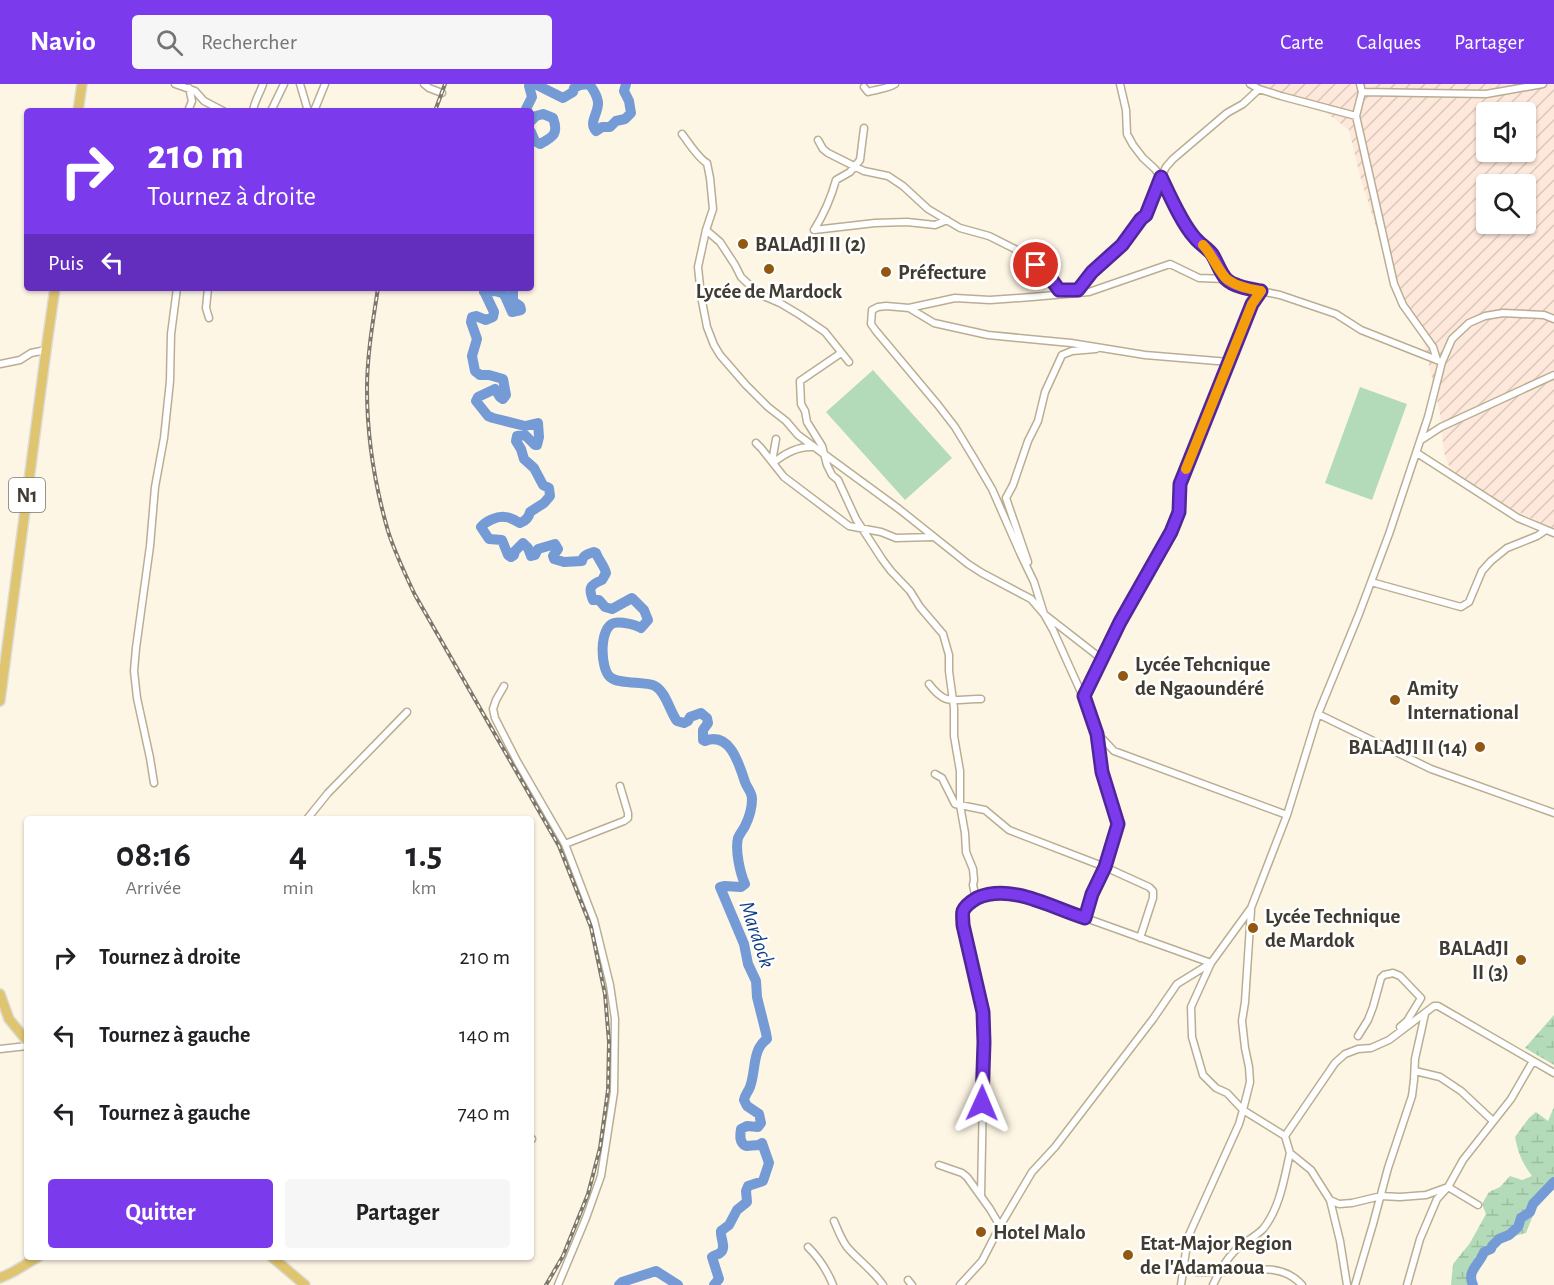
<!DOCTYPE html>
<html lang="fr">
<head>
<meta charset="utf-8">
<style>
  :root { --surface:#fff; --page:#f6f6f6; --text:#202124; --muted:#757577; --accent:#7c3aed }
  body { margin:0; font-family:"Alegreya Sans",sans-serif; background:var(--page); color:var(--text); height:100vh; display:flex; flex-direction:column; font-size:22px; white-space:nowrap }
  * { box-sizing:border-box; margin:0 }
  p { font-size:20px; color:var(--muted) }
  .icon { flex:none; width:33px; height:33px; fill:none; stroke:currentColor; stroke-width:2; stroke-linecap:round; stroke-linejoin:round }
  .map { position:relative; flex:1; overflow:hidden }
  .drawer { position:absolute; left:24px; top:732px; width:510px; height:444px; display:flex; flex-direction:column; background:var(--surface); border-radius:6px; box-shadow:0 2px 4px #0004 }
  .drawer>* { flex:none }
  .top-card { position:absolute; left:24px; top:24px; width:510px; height:183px; border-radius:6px; box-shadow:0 2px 4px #0004; background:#7c3aed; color:#fff; overflow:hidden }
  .buttons { position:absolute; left:1476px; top:18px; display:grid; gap:12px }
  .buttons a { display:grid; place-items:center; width:60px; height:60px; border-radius:6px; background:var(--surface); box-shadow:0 2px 4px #0004; font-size:30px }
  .pin { position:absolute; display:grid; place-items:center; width:51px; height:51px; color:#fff; margin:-26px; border:3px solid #fff; border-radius:50%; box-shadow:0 2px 6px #0007 }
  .me { position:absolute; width:66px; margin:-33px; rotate:1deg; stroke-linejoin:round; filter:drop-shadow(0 0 4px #0008) }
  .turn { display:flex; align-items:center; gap:21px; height:126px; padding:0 24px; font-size:27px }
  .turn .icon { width:78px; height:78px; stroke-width:2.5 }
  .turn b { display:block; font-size:42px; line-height:51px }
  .then { display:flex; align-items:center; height:57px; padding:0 24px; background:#0003; gap:12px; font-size:22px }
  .eta { display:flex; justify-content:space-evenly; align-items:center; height:102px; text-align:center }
  .eta b { font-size:36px; font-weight:700; line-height:42px }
  .cta { display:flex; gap:12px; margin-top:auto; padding:12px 24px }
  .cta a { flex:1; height:69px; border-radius:6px; background:var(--accent); color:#fff; font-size:24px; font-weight:700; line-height:69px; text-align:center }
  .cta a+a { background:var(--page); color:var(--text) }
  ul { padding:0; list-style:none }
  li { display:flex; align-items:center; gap:18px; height:78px; padding:0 24px }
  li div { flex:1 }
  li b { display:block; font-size:22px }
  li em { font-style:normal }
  header { display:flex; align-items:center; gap:36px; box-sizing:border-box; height:84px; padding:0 30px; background:var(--accent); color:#fff }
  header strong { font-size:28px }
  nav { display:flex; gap:33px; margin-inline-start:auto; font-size:21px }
  .search { width:420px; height:54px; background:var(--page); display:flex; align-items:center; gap:15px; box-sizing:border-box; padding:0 21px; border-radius:6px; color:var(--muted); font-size:22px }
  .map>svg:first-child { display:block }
  .industrial { fill:url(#industrial-furrows); fill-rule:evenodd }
  .wetland { fill:url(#wetland-marsh) }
  .park { fill:#b3dbb9 }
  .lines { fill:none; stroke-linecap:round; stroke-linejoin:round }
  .river { stroke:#749bd6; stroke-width:10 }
  .minor-casing { stroke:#baae92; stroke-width:9 }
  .highway-casing { stroke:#dddcda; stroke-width:12 }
  .minor { stroke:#fff; stroke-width:6 }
  .highway { stroke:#dfc56f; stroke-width:9 }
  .rail-casing { stroke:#7e786b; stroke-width:4 }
  .rail { stroke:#fff; stroke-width:1.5; stroke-dasharray:4.5; stroke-linecap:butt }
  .route-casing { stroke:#51269a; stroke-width:15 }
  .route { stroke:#7c3aed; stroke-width:10 }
  .slow { stroke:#f59e0b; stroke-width:10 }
  .poi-dot { fill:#915812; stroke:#fff; stroke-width:2 }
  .labels { text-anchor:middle; stroke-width:5; stroke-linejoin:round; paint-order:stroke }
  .shield { fill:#fff; stroke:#7a766f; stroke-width:1.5 }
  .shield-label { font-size:20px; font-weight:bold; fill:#413c31 }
  .poi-label { font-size:21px; font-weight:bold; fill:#413c31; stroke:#fff; text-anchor:start }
  .water-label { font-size:22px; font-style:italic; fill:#0f4086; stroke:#fff }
</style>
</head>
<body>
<header>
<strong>Navio</strong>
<div class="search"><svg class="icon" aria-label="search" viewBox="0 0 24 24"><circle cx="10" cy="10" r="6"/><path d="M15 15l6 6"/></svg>Rechercher</div>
<nav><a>Carte</a><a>Calques</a><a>Partager</a></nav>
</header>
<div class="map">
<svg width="1554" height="1201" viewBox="0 0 1554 1201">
  <defs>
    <pattern id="industrial-furrows" width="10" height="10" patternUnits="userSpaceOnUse" patternTransform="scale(1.5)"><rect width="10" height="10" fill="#fee8db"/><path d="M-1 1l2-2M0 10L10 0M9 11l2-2" fill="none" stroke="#dbc8bc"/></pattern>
    <pattern id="wetland-marsh" width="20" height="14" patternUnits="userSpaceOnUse" patternTransform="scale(1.5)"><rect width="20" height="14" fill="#b3dbb9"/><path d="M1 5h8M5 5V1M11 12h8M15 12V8" fill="none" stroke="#9bbda0"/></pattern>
  </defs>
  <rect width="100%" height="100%" fill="#fef6e5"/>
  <path class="industrial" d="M1249 0H1554V446L1454 395 1444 369 1440 329 1424 259 1389 185 1360 92 1349 46 1319 23ZM1486 28H1526V68H1486ZM1486 100H1526V140H1486Z"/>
  <path class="wetland" d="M1554 931V981L1525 964Z
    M1554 1023V1104L1537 1121 1526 1149 1501 1155 1475 1173 1474 1201H1451L1453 1180 1470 1159 1486 1130 1482 1120 1489 1108 1500 1103 1510 1092 1522 1096 1532 1092C1522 1079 1518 1068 1515 1053L1529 1034 1536 1028 1548 1037Z"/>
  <path class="park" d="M873 286 952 374 905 416 826 328Z
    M1360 303 1407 320 1372 416 1325 399Z"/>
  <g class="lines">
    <path class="river" d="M535 0 563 14 573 8 574 4 580 1 589 0C593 5 597 12 598 18 599 29 588 38 596 47L602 43H610L616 37 625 35 631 29 629 17 624 7 626 0
      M525 27 532 13 529 2 531 0
      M531 37 536 32 543 30 553 34C559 50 553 53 540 60L535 57 531 48
      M513 204V217L520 222 521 226 512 228 505 212 502 209 495 207 484 208 485 209 494 228 493 233 486 236 476 232 472 233 471 238 477 255 472 272 475 287 480 291H489L503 295 506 311 503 315 500 313 495 305 478 313 476 317 488 332 493 334 525 342 538 339 539 353 537 361H535L525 351 517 352 516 357 521 365 524 375 534 384 543 401 549 404 550 412 544 419 530 428C529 433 526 437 520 439 516 437 510 433 505 433 497 432 486 437 481 443L489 455 502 456 508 471 511 473 514 471 515 467 523 459 528 464 531 472 535 471 538 465 555 460 558 465 553 472 554 475 564 478 582 477C583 471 588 470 594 468L596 469C599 477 604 481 606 489L602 496C590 501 588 504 593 516H599L605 523 612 525 632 514 644 526 648 536 641 544C636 541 621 537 614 539 599 543 600 584 610 593 619 601 646 597 655 602 666 608 670 628 677 637L684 639 688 637 690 633 701 629 707 634 708 639 703 646V656L705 657C730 647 739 680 745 698 747 704 752 708 752 715 752 723 749 734 745 742 743 746 740 749 738 754 735 766 740 789 745 800L741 803 724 802 720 803 744 860 748 880 756 897 757 913 766 949 767 955C752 965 756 987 750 1003 748 1008 745 1011 744 1016L747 1022 759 1030 761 1039 758 1043 747 1042 741 1045C740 1051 739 1059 746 1062L759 1061 762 1059 769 1079 763 1097 748 1102 746 1107 747 1118 737 1126 729 1141 721 1147C720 1154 727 1164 720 1169 717 1171 714 1171 712 1173L719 1195 714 1201
      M619 1201 622 1198 656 1187 678 1201
      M1473 1201C1466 1187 1480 1180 1484 1168L1491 1165 1492 1162 1499 1155 1509 1151 1518 1143 1521 1134 1530 1128 1533 1120 1554 1098"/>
    <defs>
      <path id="minor" d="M175 0 195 7 204 17 223 27
        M300 0 308 27
        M424 0 429 4 442 9
        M1120 0 1126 26 1127 50 1133 61 1143 74 1155 85 1161 93 1169 112 1188 144 1195 154 1205 162 1212 171 1226 195 1241 203 1280 211 1336 230 1361 246 1442 278
        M1250 0 1259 5 1281 12 1356 32
        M1360 0 1362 8 1356 32 1394 200 1403 221 1433 263 1437 276
        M864 3 868 8C877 5 887 5 895 0
        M1362 8 1486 10 1543 0
        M188 27 192 17 189 4
        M253 27C254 18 260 9 263 0
        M271 27 284 0
        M314 27 325 0
        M682 50C689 59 698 74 707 79L710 94 713 125 706 146 698 183 701 212 707 243 714 261 720 271 746 301 768 323 786 337 798 351 899 425 968 480 982 489 1031 515 1044 530 1053 546 1089 626 1097 649 1102 688 1118 740 1105 783 1092 810 1085 834
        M818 56 823 65 828 69 864 87 888 92 903 102 928 125 960 144 989 152 1017 166 1026 174 1046 188 1059 206H1078L1092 188 1122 161 1141 135 1146 131 1161 93 1166 83 1173 75 1227 29 1243 20 1259 5
        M706 146 720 158 735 181 741 193 759 210 780 219 800 231 825 248 849 278
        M814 146 875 139 907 138 935 141 947 136
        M814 146C824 130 831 114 836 96L850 88 860 76 864 44
        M208 204 206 224 209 234
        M909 224 934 239 988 251 1071 259 1145 271 1229 278
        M841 269 800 297 801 320 805 327 807 338 822 362 827 381 832 391 838 396 856 435 882 475 891 487 910 507 920 523 943 550 949 571V587L954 624V652L960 687V721L965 749 966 768 973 785 974 796 973 801 976 815
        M0 280 20 276 31 269 46 266
        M776 355 773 372V379C785 369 798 362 813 363
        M1421 356 1441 343 1554 291
        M756 359 761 364 784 393 849 442 881 448 896 454 933 453
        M1417 369 1518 434 1554 449
        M1028 478 1006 414 1013 401 1028 357 1038 337 1045 308 1062 271 1072 267 1096 265
        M1371 498 1461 523 1469 518 1482 487 1491 477 1507 464 1537 452 1546 446
        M1103 576 1044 530 1034 498 1021 471 992 405 975 376 955 343 938 321 876 247 871 240 872 226 878 223 886 222 909 224 955 214 990 216 1032 213 1089 208 1170 180 1199 194 1226 195
        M929 600C947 624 955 614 981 615
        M504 602 496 616 493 625 495 634 517 677 565 760 594 836 610 901 615 935 614 1008 601 1092 586 1134 558 1201
        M1085 612 1120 538 1171 448 1179 428 1180 400 1253 220 1261 207
        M1318 630 1431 685 1554 729
        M1097 649 1114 667 1287 731
        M935 690 942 694 955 720 985 726 1009 746 1105 783 1149 803 1153 807V814L1140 854
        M154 699 150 674 137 614 134 587 136 564 150 462 155 403 164 354 170 297 171 250 177 204
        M307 735 328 709 407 628
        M565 760 624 737 628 734V729L620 702
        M1251 826 1245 918 1242 937 1245 964 1249 983 1250 998 1243 1026 1285 1052 1290 1069 1311 1086 1330 1116 1339 1120 1352 1119 1381 1112 1400 1113 1426 1111 1448 1103 1478 1121
        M1358 952 1368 936 1373 923 1381 894 1384 891 1393 889 1400 892 1421 914 1407 937 1400 943
        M0 965 27 962
        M1415 987 1440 993 1461 1007 1493 1037
        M1285 1052 1335 979 1345 970 1358 965 1371 964 1389 956 1434 922H1438L1554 989
        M531 1054 532 1055
        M939 1081 962 1089 967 1093 990 1125 1000 1142
        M981 1112 984 959 983 928 963 841C963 837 962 830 963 826 973 804 1012 810 1030 814L1211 879
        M1330 1116 1340 1157 1347 1201
        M834 1137C838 1146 841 1155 847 1163 858 1176 873 1186 883 1201
        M808 1163C820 1175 827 1186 833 1201
        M1182 1187C1195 1188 1208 1189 1221 1188 1248 1187 1281 1177 1302 1201
        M908 1196 912 1201
        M960 1201 982 1177 1000 1142 1032 1088 1055 1063 1153 935 1177 900 1211 879
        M1181 1201 1188 1153 1239 1040 1243 1026 1227 1009 1216 1004 1203 991 1192 953 1191 923 1211 879 1251 824 1287 731 1318 630 1359 530 1389 450 1428 333 1442 278 1452 255 1469 239 1485 232 1503 229 1544 231 1554 235
        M1213 1201C1219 1188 1229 1171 1240 1162 1248 1156 1256 1152 1263 1145 1280 1124 1284 1095 1290 1069
        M1355 1201 1373 1140 1388 1084 1412 1012 1414 996 1415 975 1425 930
        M1407 1201 1420 1155 1437 1115 1448 1103 1463 1076 1511 1015 1533 977"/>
      <path id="highway" d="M78 27 82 0
        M0 617 47 259 55 204
        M0 910 9 935 27 957
        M272 1173 305 1201
        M0 1194 13 1188 38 1173"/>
    </defs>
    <use href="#minor" class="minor-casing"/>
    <use href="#highway" class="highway-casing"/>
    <use href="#minor" class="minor"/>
    <use href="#highway" class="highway"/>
    <defs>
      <path id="rail" d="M435 27 445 0
        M378 204C373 237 367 271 367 305 367 352 375 402 388 447 395 469 405 490 415 511L559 762 591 843 605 910 609 958 608 1006 600 1064 588 1110 563 1172 546 1201"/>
    </defs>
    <use href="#rail" class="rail-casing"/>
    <use href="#rail" class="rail"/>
  </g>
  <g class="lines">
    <defs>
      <path id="route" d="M982 1019 984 958 983 928 963 841C963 837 962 830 963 827 965 822 972 817 977 814 1012 799 1052 824 1085 834L1092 810 1105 783 1118 740 1102 688 1097 650 1084 612 1120 538 1171 448 1179 428 1180 400 1252 220 1261 207C1250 205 1234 203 1226 195 1220 188 1217 178 1212 170 1207 164 1200 160 1195 154 1182 140 1169 110 1161 93L1146 131 1141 135 1122 161 1092 188 1078 206H1059L1046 188 1036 181"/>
    </defs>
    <use href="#route" class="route-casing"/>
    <use href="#route" class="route"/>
    <path class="slow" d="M1186 385 1252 220 1261 207C1250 205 1238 203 1228 196 1220 191 1212 170 1203 161"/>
  </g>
  <g class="poi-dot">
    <circle cx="743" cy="160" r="6"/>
    <circle cx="769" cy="185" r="6"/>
    <circle cx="886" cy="188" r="6"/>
    <circle cx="1123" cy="592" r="6"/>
    <circle cx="1395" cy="616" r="6"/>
    <circle cx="1480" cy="663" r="6"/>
    <circle cx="1253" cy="844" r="6"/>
    <circle cx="1521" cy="876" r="6"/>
    <circle cx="981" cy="1148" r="6"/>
    <circle cx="1128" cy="1171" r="6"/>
  </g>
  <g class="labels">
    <rect class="shield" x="9" y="394" width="36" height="34" rx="4.5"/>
    <g class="shield-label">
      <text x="27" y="418">N1</text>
    </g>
    <g class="poi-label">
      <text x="755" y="167">BALAdJI II (2)</text>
      <text x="898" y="195">Préfecture</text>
      <text x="769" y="214" text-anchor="middle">Lycée de Mardock</text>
      <text x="1135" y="587">Lycée Tehcnique<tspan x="1135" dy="24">de Ngaoundéré</tspan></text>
      <text x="1407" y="611">Amity<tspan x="1407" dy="24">International</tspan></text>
      <text x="1468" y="670" text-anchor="end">BALAdJI II (14)</text>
      <text x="1265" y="839">Lycée Technique<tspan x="1265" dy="24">de Mardok</tspan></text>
      <text x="1509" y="871" text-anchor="end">BALAdJI<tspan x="1509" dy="24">II (3)</tspan></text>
      <text x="993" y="1155">Hotel Malo</text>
      <text x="1140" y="1166">Etat-Major Region<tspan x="1140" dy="24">de l'Adamaoua</tspan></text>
    </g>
    <g class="water-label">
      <text transform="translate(758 850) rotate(71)" y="8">Mardock</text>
    </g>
  </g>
</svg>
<div class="buttons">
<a><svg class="icon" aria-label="sound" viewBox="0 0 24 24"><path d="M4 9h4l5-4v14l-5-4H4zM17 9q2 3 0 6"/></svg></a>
<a><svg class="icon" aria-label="search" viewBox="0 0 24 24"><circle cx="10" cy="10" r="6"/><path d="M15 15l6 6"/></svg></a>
</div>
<div class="pin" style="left:1036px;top:181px;background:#d93025"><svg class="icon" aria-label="arrive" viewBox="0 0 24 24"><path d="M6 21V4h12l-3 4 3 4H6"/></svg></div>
<svg class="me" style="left:982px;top:1019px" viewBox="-20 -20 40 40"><path d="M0-17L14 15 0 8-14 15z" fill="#7c3aed" stroke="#fff" stroke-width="4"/></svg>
<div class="top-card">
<div class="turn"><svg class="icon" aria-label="right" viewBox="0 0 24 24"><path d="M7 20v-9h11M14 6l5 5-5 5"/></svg><div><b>210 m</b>Tournez à droite</div></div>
<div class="then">Puis<svg class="icon" aria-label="left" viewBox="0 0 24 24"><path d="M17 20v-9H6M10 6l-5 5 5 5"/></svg></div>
</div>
<section class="drawer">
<div class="eta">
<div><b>08:16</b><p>Arrivée</p></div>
<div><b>4</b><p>min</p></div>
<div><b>1.5</b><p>km</p></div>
</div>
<ul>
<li><svg class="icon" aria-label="right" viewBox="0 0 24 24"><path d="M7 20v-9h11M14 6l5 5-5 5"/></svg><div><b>Tournez à droite</b></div><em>210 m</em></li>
<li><svg class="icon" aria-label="left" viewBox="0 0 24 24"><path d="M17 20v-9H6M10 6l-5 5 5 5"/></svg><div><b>Tournez à gauche</b></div><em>140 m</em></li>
<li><svg class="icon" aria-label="left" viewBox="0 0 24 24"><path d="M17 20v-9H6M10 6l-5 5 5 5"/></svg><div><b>Tournez à gauche</b></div><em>740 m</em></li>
</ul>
<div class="cta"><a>Quitter</a><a>Partager</a></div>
</section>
</div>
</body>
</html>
